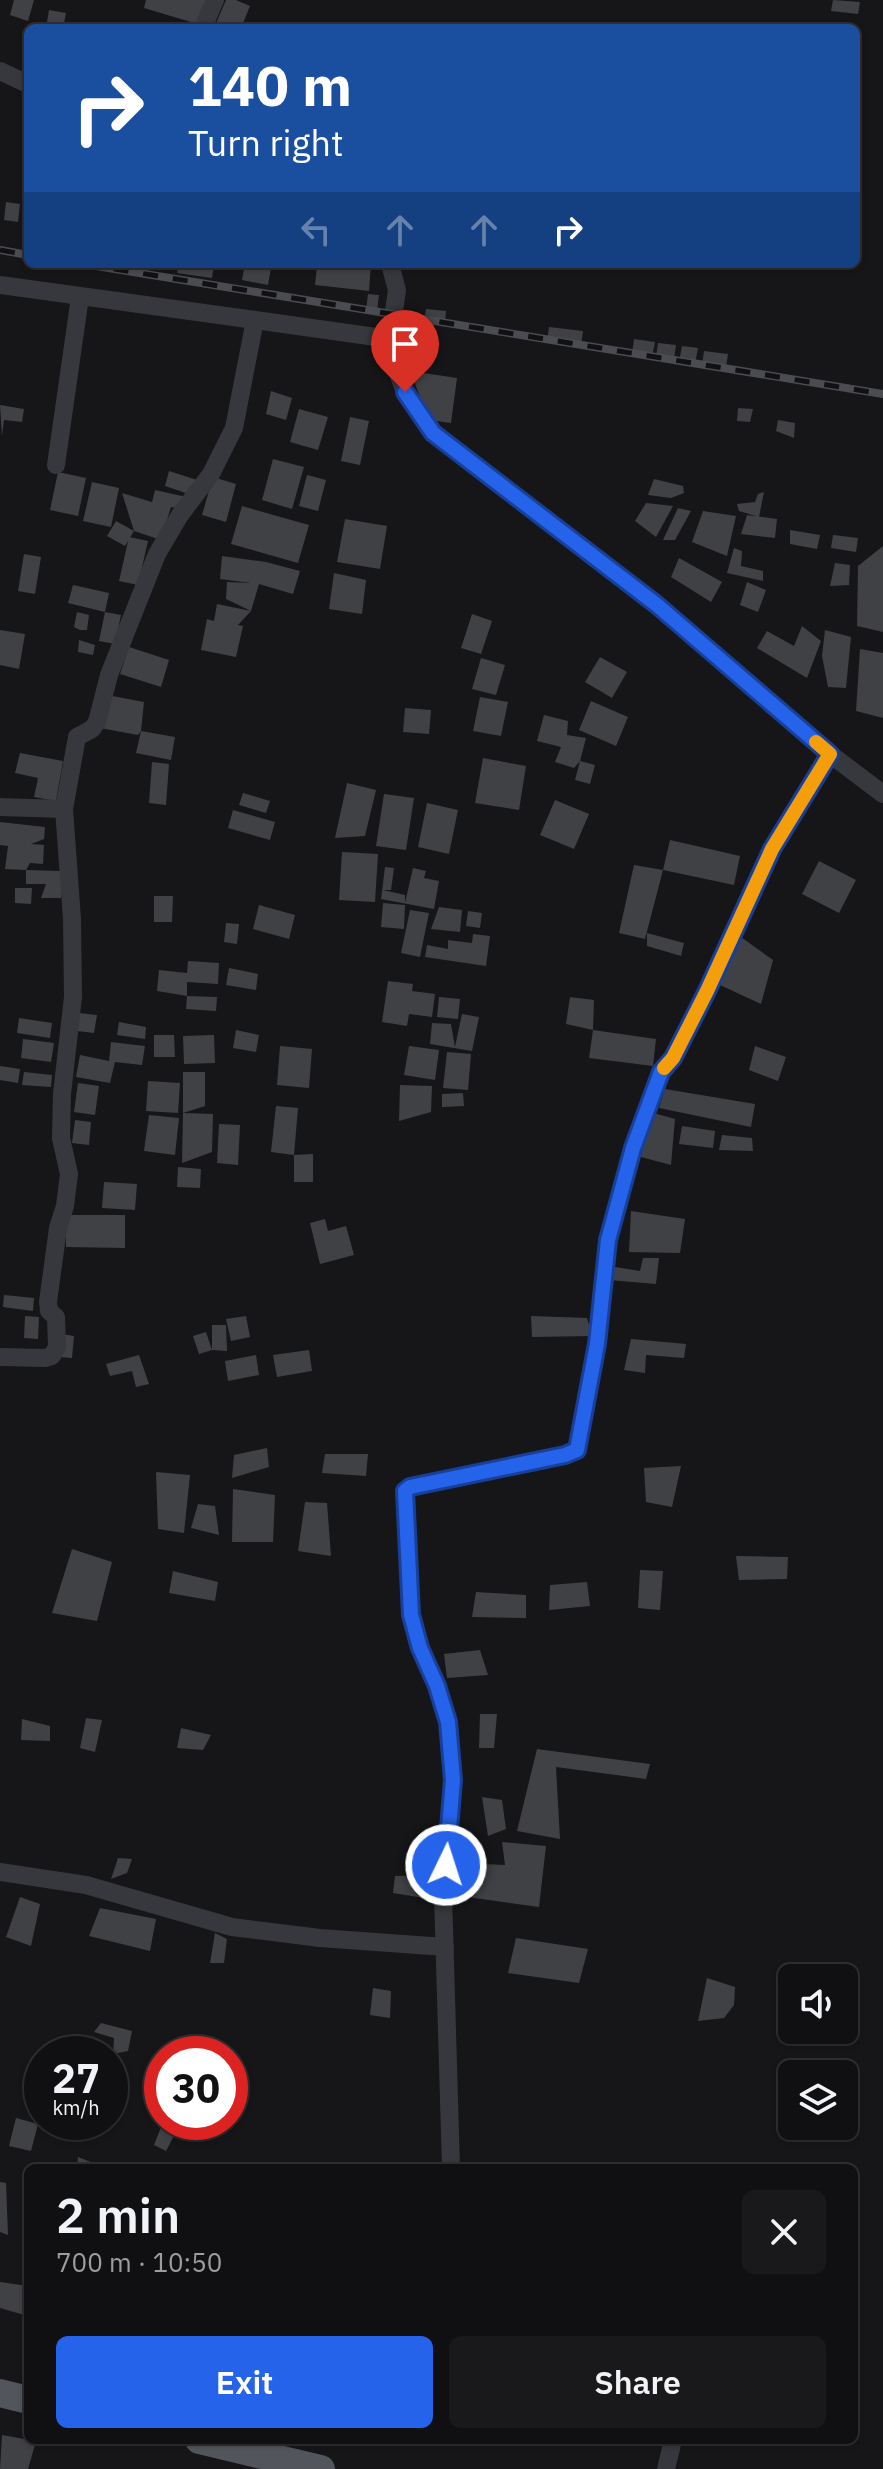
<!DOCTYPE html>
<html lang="en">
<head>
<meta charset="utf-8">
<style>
  :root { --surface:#101012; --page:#19191b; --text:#f1f3f6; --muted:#9c9d9f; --line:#303032; --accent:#2563eb }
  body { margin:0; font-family:"IBM Plex Sans",sans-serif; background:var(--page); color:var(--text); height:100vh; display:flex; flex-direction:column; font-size:30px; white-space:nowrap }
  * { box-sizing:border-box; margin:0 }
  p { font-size:26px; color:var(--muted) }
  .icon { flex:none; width:44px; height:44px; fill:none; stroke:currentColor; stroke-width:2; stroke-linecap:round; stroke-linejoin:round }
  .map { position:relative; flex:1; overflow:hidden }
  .drawer { position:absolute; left:24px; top:2164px; width:834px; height:280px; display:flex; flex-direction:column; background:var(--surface); border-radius:12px; box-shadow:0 2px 6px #0004,0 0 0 2px var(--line) }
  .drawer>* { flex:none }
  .guide { position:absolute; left:24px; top:24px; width:836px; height:244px; border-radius:12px; box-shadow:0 2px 6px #0004,0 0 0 2px var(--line); background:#1a4fa0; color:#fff; overflow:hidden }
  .tools { position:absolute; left:778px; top:1964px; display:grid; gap:16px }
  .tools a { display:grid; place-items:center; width:80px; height:80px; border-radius:12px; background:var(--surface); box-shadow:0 2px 6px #0004,0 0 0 2px var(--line); font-size:40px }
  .speed { position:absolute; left:24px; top:2036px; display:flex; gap:16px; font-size:40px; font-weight:700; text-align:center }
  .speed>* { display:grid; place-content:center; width:104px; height:104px; border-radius:50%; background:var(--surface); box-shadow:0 2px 6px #0004,0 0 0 2px var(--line); line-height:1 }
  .speed small { font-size:20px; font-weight:400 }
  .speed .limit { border:12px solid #d22; background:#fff; color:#111 }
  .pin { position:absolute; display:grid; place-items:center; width:68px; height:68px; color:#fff; margin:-82px -34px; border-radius:50% 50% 50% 0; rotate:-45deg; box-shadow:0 0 8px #0007 }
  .pin .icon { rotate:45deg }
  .me { position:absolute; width:88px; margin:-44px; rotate:4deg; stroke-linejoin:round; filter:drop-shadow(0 0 6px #0008) }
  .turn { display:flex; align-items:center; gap:28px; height:168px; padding:0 32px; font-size:36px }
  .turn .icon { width:104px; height:104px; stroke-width:2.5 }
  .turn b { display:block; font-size:56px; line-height:68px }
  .lanes { display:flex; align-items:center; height:76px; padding:0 32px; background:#0003; justify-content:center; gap:40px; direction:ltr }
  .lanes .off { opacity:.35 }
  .round { display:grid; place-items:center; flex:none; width:84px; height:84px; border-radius:12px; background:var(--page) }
  .headline { display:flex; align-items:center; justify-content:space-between; height:136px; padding:0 32px }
  h1 { font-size:48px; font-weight:600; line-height:60px }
  .primary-button { display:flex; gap:16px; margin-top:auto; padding:16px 32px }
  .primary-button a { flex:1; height:92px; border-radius:12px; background:var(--accent); color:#fff; font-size:32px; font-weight:600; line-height:92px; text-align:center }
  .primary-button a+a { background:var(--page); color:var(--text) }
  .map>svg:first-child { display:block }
  .building { fill:#404145 }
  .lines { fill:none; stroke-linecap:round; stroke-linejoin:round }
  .minor { stroke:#37383d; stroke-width:18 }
  .primary { stroke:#53555c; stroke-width:28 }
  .rail-casing { stroke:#4a4c52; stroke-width:8 }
  .rail { stroke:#111113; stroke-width:5; stroke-dasharray:15; stroke-linecap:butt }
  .route-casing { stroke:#184099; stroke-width:20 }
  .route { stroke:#2563eb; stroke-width:14 }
  .slow { stroke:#f59e0b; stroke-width:14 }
</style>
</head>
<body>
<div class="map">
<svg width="883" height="2469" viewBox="0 0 883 2469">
  <rect width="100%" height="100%" fill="#161618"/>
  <path class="building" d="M14 0H34L28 21 10 15Z
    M146 0H207L201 25 144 8Z
    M226 0H236L250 6 241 28H214Z
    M833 0 860 2 858 14 831 11Z
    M49 10 66 13 63 28H46Z
    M6 202 20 204 18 222 4 220Z
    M179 264H214L212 278 177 273Z
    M245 264 271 268 268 285 242 280Z
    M355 264H371L369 291 315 285 317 266 354 270Z
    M368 294 379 295 377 311 366 310Z
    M426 309 446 311 445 322 424 319Z
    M549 327 583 331 581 346 547 342Z
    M634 339 655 342 652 357 632 354Z
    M658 343 676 345 674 359 656 357Z
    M682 346 698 348 695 364 679 362Z
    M704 351 728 354 726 368 702 365Z
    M410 371 457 378 451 423 429 420Z
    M271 391 292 398 286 420 266 414Z
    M0 405 24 409 22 422 4 420 2 436Z
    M738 408 753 409 750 422 737 421Z
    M299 409 328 417 318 450 290 442Z
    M350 417 369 421 360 465 341 461Z
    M778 420 795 423 794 438 776 431Z
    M273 459 304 467 292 509 262 500Z
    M169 471 197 480 192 495 165 486Z
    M58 472 86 478 78 516 50 510Z
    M307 475 326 480 318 511 299 506Z
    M213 477 236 484 226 522 202 515Z
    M654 479 683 486 684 493 671 498 648 495Z
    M92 482 119 488 111 527 83 521Z
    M155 490 186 497 183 509 171 507 161 540 134 531 125 546 107 536 116 521 134 531 122 493 152 502Z
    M764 492 759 517 739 511 737 504 755 502 758 494Z
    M646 503 673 506 656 537 635 521Z
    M242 506 309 525 298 563 231 544Z
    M678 508 691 511 675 540H663Z
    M703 511 736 516 727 556 692 542Z
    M747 515 777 519 775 538 741 534Z
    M345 519 387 526 380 569 337 562Z
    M790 530 820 535 817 549 790 544Z
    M833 535 858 538 856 552 831 548Z
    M129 537 148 541 138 585 119 581Z
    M883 546V632L857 626 858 566Z
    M734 548 742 551 741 566 763 571V581L727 573Z
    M24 554 41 557 35 594 18 591Z
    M222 556 266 562 300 571 293 594 259 584 251 611 226 599 227 582 251 583 220 579Z
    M679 558 722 582 711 602 671 577Z
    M835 563 850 565 849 585 830 586Z
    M334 573 366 580 362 614 329 609Z
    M747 582 766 590 758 612 740 605Z
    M73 585 109 593 105 612 68 603Z
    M217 604 251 611 238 625 243 626 236 657 201 650 207 619 214 621Z
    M77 612 89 615 87 630H80L74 627Z
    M105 612 121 615 115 644 99 641Z
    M472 614 492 621 481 654 461 648Z
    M802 626 821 641 807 678 757 648 767 631 794 646Z
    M0 630 25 634 19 669 0 665Z
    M825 630 851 637 846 688 828 687 822 656Z
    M79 640 95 645 93 655 78 652Z
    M129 647 169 660 161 687 120 674Z
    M860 649 883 653V718L856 711Z
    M600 657 627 672 612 698 585 682Z
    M481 658 505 665 496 695 472 689Z
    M107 695 144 702 141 731 175 737 171 760 136 753 141 731 138 735 100 728Z
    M480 697 508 702 501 736 473 731Z
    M591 701 628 717 616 746 579 730Z
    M405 708 431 710 429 734 403 732Z
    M544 715 568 721 567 735 586 738 580 761 595 765 590 784 575 780 580 761 574 768 555 762 561 747 537 741Z
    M20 753 63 761 56 801 34 797 38 778 15 773Z
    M483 758 526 766 519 810 475 803Z
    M152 762 169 764 166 805 149 803Z
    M347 783 376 790 365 836 335 838Z
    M243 793 270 801 266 813 239 805Z
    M384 794 414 798 406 850 376 846Z
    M555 800 589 814 574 849 540 835Z
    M427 803 458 810 449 854 418 847Z
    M233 810 275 822 270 840 228 828Z
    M0 822 45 827 44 839 31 844 44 845 43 864 30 863 26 870 5 869 8 846 0 845Z
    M670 840 740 856 734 885 663 870Z
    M342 852 378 854 375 902 339 900Z
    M819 861 856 880 839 913 802 894Z
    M634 865 663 870 645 939 619 933Z
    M385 867 394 868 391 890H383L405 895V903L413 868 426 871 424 878 439 881 434 909 381 899Z
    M26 870 61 871V898H41L46 884H26Z
    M15 888H32L31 904 15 903Z
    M154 896H173L172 922H154Z
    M383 903 405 905 404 929 381 927Z
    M259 905 295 915 289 939 253 929Z
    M439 907 462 910 460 932 431 929Z
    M410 910 429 913 420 957 401 953Z
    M468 911 482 913 480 928 466 926Z
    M226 923 239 924 237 944 224 942Z
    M647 933 684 943 681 956 647 946Z
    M473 934 490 936 486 966 425 957 427 945 448 949V940L472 943Z
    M738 935 773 960 761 1004 720 985Z
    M188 961 219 963 218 984 187 982V996L157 991 159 970 187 973Z
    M229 968 258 974 256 990 226 985Z
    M388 981 413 984 412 991 435 994 432 1017 409 1014 407 1026 382 1022Z
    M187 996 217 997 216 1011 186 1009Z
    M439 997 460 999 458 1019 437 1017Z
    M570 997 594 1000 593 1030 566 1024Z
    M79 1013 97 1015 94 1033 77 1031Z
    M462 1014 479 1017 472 1051 430 1044 432 1023 451 1024 455 1047Z
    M19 1018 52 1023 50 1038 17 1033Z
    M119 1022 146 1027 145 1039 117 1035Z
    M236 1030 259 1035 256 1052 233 1048Z
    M593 1030 656 1039 653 1066 589 1058Z
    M154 1035H174L175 1057H154Z
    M214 1035 215 1063 184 1064 183 1036Z
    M23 1039 54 1043 51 1062 21 1058Z
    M111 1042 145 1046 142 1065 115 1062 110 1083 76 1077 80 1055 109 1061Z
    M280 1046 312 1049 309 1088 277 1085Z
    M409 1046 439 1050 435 1080 404 1075Z
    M755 1046 786 1057 778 1081 749 1070Z
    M447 1052 471 1054 468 1090 443 1088Z
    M0 1066 20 1069 18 1083 0 1080Z
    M24 1072 52 1075 51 1087 22 1085Z
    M183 1072H205V1106L183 1113Z
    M148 1081 180 1083 178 1113 146 1111Z
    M78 1083 99 1086 95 1115 74 1112Z
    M400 1085 432 1086 431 1112 399 1121Z
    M665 1089 755 1104 751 1127 659 1108Z
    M463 1093 464 1106 442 1107V1094Z
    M276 1106 298 1108 294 1155 271 1152Z
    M650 1112 675 1119 671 1165 641 1157Z
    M183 1113 213 1114 212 1152 182 1163Z
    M149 1115 179 1118 175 1155 144 1151Z
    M75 1120 91 1122 89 1145 72 1143Z
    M219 1124 240 1125 238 1165 217 1163Z
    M682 1126 715 1131 713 1148 679 1144Z
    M722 1135 752 1138 753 1151 719 1150Z
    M313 1154V1182H294V1155Z
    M178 1167 201 1169 200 1188 177 1187Z
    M104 1182 137 1184 135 1210 102 1208Z
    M631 1211 685 1219 680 1253 629 1252Z
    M66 1215H125V1248L66 1247Z
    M325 1219 328 1231 346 1226 354 1255 320 1264 310 1223Z
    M643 1258H659L656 1284 609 1280 615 1267 640 1271Z
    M4 1295 34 1298 33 1311 3 1307Z
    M25 1316 39 1317 38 1339 24 1338Z
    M246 1316 250 1337 231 1341 226 1319Z
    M531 1316 587 1318 592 1336 532 1337Z
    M212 1325H226L227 1351 212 1350Z
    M206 1332 212 1350 199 1354 193 1336Z
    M62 1334 74 1336 72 1358 60 1357Z
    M631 1339 686 1344 684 1358 646 1355 645 1373 624 1370Z
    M309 1350 312 1371 277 1377 273 1355Z
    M139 1355 149 1384 136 1387 132 1371 110 1376 106 1364Z
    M256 1355 259 1375 228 1381 225 1361Z
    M267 1448 269 1467 232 1478 234 1455Z
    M325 1454H368L366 1476 322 1473Z
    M681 1466 672 1507 646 1502 644 1468Z
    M156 1472 190 1475 184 1533 158 1529Z
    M233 1489 275 1495 273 1542H232Z
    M305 1502 327 1503 331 1556 298 1551Z
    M198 1504 215 1506 219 1535 191 1528Z
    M72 1549 112 1562 97 1621 52 1613Z
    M736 1556 788 1557 787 1579 739 1580Z
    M640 1570 663 1571 660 1610 638 1608Z
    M173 1571 218 1582 215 1601 169 1593Z
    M587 1582 590 1606 549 1610 550 1585Z
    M476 1592 526 1595V1618L472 1617Z
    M480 1650 488 1675 447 1678 444 1654Z
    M480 1714H497L494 1748H479Z
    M86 1718 102 1720 95 1752 80 1748Z
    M22 1719 50 1726V1741L21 1740Z
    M181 1728 211 1735 203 1750 177 1748Z
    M537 1749 650 1764 646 1779 556 1767 560 1839 517 1831Z
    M482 1797 502 1800 506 1829 488 1836Z
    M502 1842 546 1846 539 1907 460 1896V1863L505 1865Z
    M118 1858 132 1859 127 1873 111 1879Z
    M425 1875 424 1898 393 1893 395 1876Z
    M20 1897 40 1904 31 1946 6 1937Z
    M100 1908 156 1919 150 1951 89 1936Z
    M215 1933 227 1939 224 1963H210Z
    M516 1938 588 1949 579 1983 508 1973Z
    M707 1978 735 1987 734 2005 724 2018 698 2021Z
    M373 1988 391 1991 390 2018 370 2015Z
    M101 2023 132 2031 128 2051 113 2054 114 2038 94 2032Z
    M69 2038 95 2049 93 2054H67Z
    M16 2118 38 2124 31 2151 9 2146Z
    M163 2122H181L166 2151 154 2145Z
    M78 2157 106 2168H77Z
    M0 2182 6 2183 8 2235 0 2232Z
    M0 2282 28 2286V2316L0 2308Z
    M2 2435 36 2441 28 2469H0Z"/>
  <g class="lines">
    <path class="minor" d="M203 28 215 0
      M0 71 28 84
      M390 264 397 290 390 339V352L405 392 433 433 657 605 830 754 883 794
      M0 285 255 320
      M56 465 80 297
      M0 807 64 809
      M0 1357 45 1358 52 1356 57 1347 56 1317 49 1311 48 1302 58 1228 65 1206 69 1174 61 1138 62 1094 73 997 72 919 64 809 77 737 92 729 97 722 109 675 157 554 180 515 211 474 234 428 255 320 390 339
      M0 1872 86 1885 232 1927 320 1938 445 1947
      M451 2168 443 1894 453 1780 448 1722 437 1686 420 1648 411 1615 405 1491 410 1487 565 1455 577 1450 597 1344 608 1240 633 1148 661 1072 673 1058 707 991 772 849 830 754
      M666 2469 673 2440"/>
    <path class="primary" d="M0 2393 28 2400
      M199 2440 321 2469"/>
    <defs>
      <path id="rail" d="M0 250 28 255
        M84 264 883 394"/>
    </defs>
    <use href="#rail" class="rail-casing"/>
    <use href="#rail" class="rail"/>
  </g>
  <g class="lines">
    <defs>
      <path id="route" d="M405 392 433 433 657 605 830 754 772 849 707 991 673 1058 661 1072 633 1148 608 1240 597 1344 577 1450 565 1455 410 1487 405 1491 411 1615 420 1648 437 1686 448 1722 453 1780 446 1865"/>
    </defs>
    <use href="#route" class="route-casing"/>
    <use href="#route" class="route"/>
    <path class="slow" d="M664 1068 673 1058 707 991 772 849 830 754 816 742"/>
  </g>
</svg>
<div class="tools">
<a><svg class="icon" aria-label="sound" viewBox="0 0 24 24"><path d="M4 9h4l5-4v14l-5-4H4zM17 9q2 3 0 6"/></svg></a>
<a><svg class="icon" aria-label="layers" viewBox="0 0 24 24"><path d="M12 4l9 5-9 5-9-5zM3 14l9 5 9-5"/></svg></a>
</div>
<div class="speed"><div>27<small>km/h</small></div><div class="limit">30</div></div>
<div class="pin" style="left:405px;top:392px;background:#d93025"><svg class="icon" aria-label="arrive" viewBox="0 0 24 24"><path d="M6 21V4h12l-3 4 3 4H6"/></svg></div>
<svg class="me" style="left:446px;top:1865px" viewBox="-20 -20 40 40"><circle r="17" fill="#2563eb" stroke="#fff" stroke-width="3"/><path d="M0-11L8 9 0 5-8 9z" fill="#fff"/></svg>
<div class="guide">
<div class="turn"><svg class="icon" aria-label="right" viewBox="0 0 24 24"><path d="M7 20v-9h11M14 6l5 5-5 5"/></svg><div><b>140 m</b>Turn right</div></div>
<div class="lanes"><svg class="icon off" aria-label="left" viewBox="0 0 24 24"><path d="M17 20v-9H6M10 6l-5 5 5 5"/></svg><svg class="icon off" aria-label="ahead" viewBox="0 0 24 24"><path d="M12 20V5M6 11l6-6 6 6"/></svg><svg class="icon off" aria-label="ahead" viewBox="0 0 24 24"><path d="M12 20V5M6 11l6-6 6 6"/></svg><svg class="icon" aria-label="right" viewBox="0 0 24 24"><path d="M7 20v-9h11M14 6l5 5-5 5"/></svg></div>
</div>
<section class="drawer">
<div class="headline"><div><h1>2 min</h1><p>700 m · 10:50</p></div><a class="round"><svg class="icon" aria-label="close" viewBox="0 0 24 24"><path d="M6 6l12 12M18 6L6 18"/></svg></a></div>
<div class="primary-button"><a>Exit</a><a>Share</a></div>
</section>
</div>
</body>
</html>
